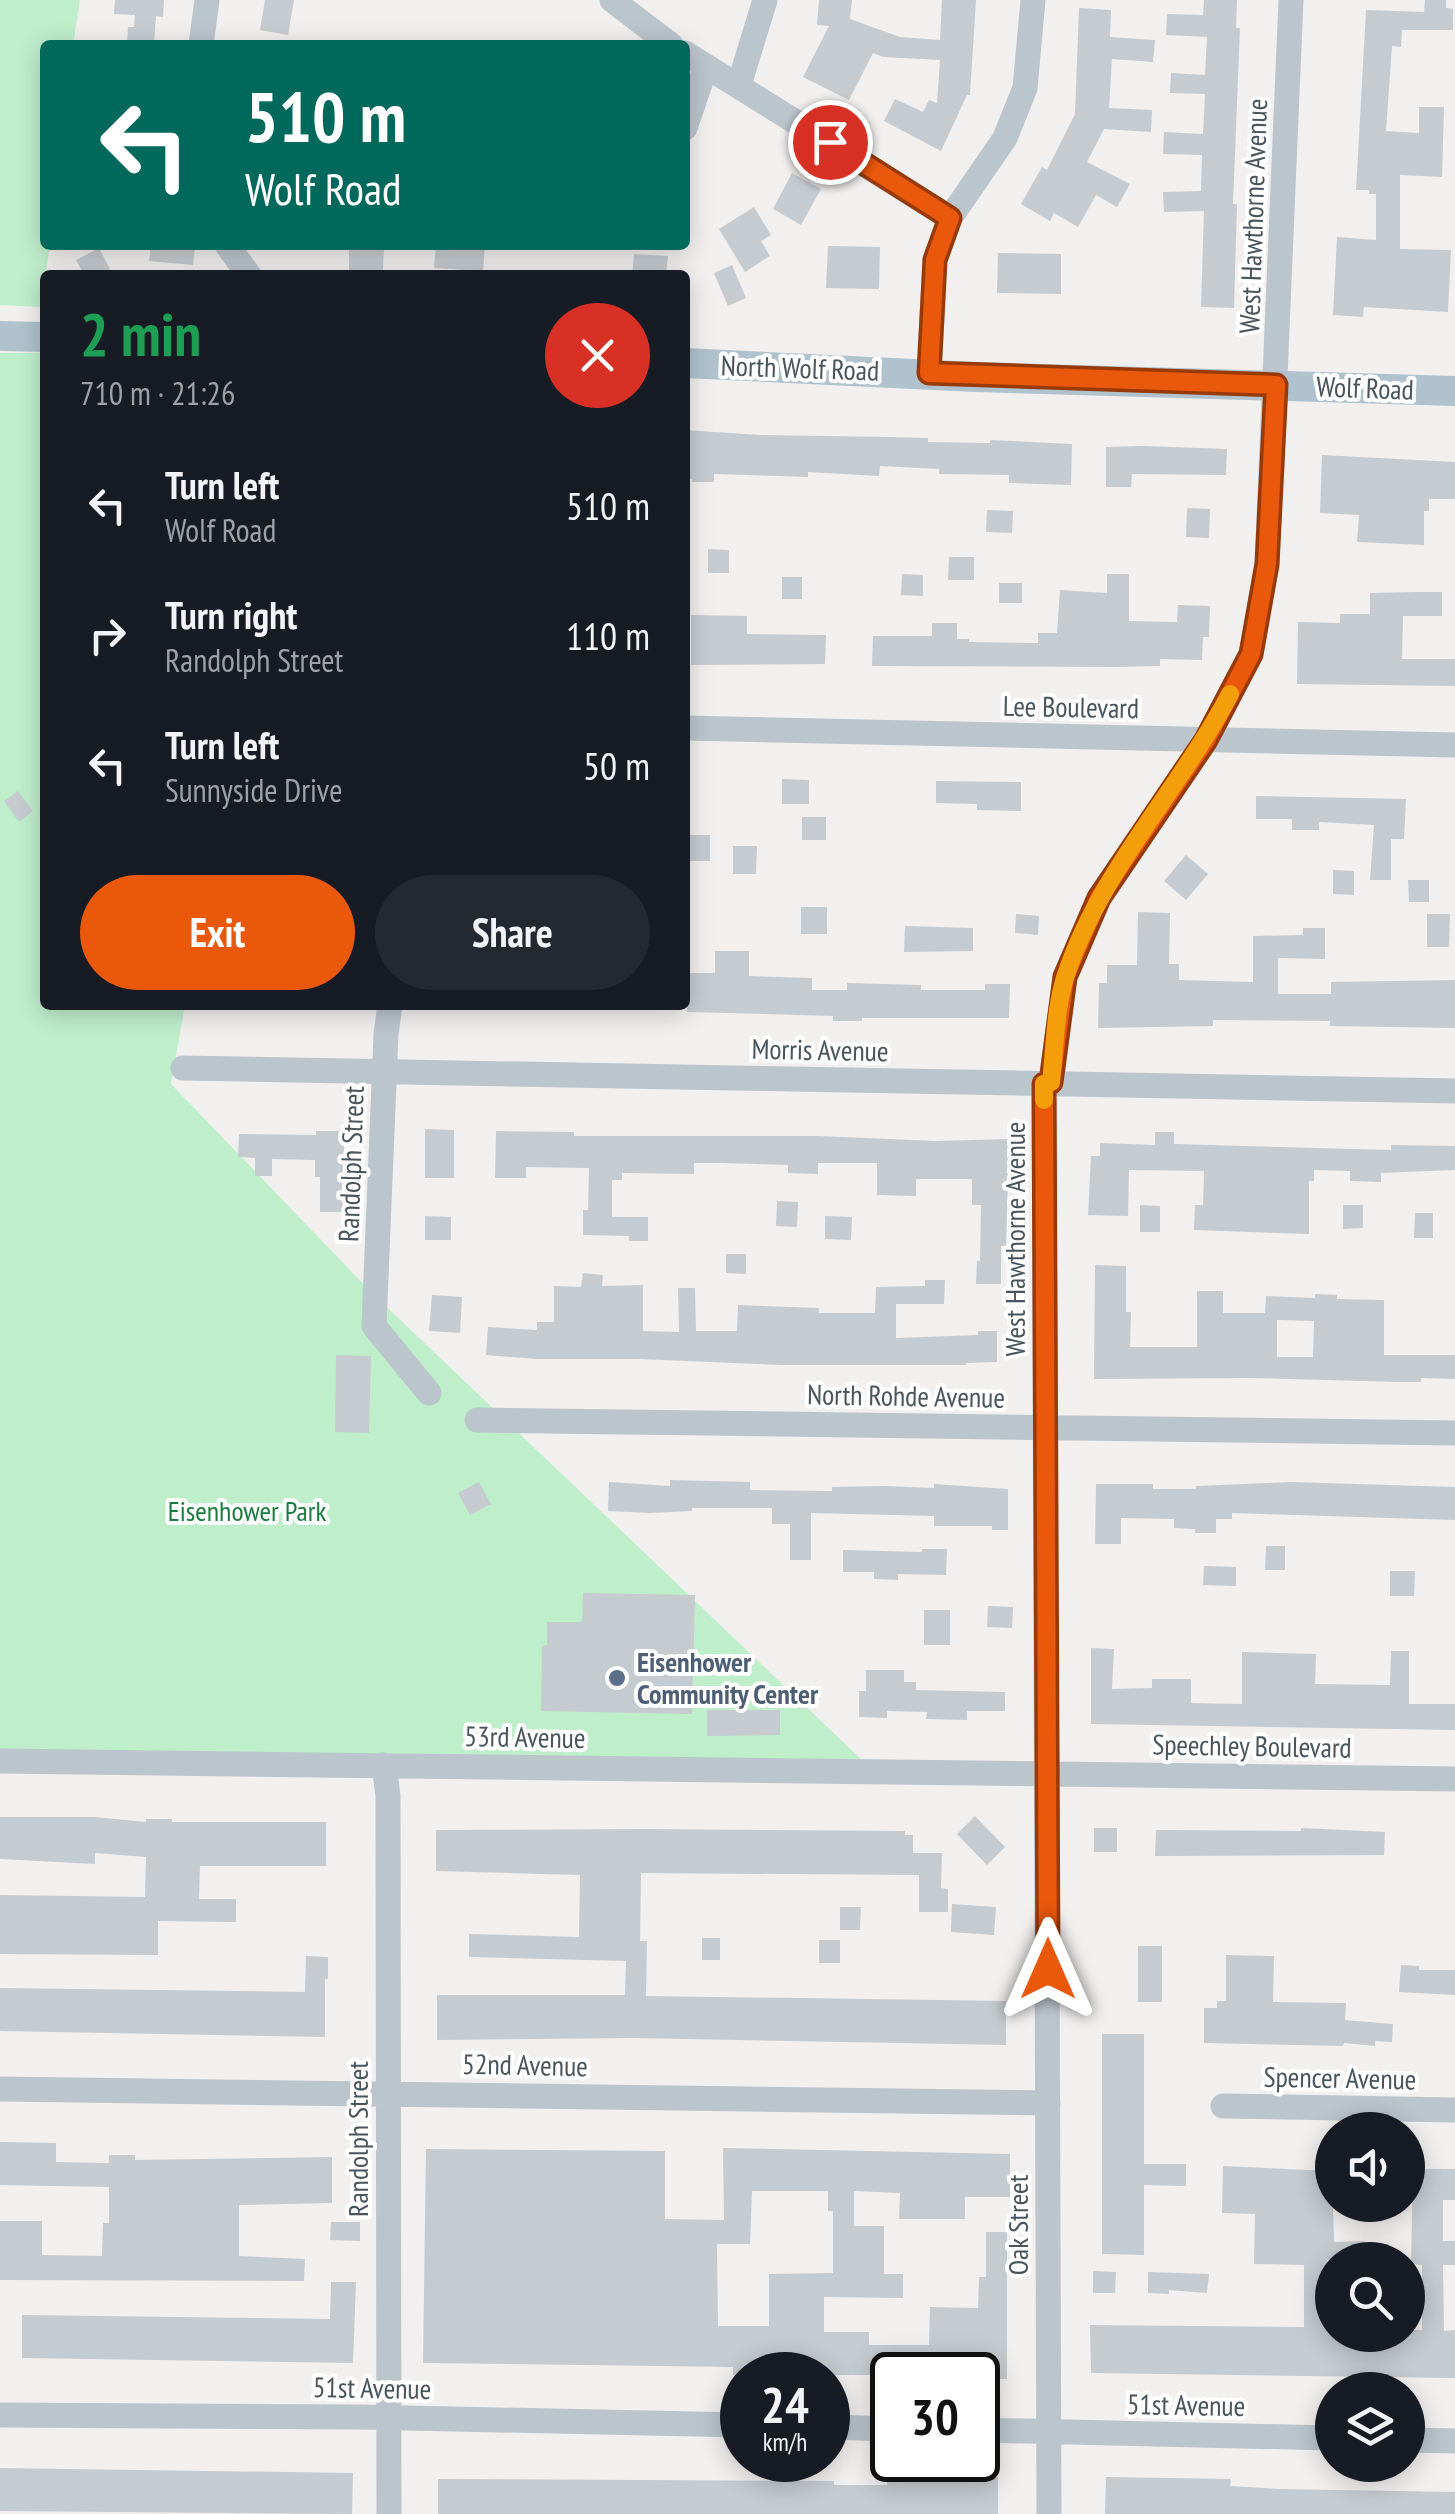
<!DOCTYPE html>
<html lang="en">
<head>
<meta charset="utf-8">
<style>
  :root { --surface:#171b24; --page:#242831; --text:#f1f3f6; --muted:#9ea1a6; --accent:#ea580c }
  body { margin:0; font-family:"PT Sans Narrow",sans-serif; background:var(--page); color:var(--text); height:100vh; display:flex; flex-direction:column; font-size:38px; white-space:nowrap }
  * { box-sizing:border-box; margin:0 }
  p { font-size:32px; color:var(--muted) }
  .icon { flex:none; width:55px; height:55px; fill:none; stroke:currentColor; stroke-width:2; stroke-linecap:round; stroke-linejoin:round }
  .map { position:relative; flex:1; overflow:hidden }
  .panel { position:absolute; left:40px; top:270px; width:650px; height:740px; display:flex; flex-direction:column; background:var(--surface); border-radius:10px; box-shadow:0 5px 25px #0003 }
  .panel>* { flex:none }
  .banner { position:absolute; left:40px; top:40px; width:650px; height:210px; border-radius:10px; box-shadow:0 5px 25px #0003; background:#00695c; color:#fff; overflow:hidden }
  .buttons { position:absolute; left:1315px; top:2112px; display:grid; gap:20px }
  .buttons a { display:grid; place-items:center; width:110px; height:110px; border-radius:50%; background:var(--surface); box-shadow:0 5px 25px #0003; font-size:50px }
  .speed { position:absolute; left:720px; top:2352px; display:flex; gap:20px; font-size:50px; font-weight:700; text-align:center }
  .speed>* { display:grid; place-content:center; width:130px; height:130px; border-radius:50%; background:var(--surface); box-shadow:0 5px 25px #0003; line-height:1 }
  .speed small { font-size:25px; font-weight:400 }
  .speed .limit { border:5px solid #111; border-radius:15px; background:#fff; color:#111 }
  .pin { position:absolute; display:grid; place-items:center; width:85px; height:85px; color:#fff; margin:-42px; border:5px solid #fff; border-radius:50%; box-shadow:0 2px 10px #0007 }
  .me { position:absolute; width:110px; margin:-55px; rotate:0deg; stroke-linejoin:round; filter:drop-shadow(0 0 8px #0008) }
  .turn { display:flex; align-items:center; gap:35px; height:210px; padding:0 40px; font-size:45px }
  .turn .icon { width:130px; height:130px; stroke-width:2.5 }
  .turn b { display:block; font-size:70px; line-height:85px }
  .round { display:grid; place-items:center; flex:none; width:105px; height:105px; border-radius:52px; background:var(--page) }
  .head { display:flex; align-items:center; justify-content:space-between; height:170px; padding:0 40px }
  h1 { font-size:60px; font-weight:700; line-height:75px; color:#1e9e55 }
  .button { display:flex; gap:20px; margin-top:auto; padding:20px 40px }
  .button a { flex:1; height:115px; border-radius:60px; background:var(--accent); color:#fff; font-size:40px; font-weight:700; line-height:115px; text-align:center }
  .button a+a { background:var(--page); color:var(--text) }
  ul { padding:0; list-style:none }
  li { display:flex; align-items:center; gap:30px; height:130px; padding:0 40px }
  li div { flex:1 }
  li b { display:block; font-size:38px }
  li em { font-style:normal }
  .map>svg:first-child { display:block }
  .green { fill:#bfeecb }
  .building { fill:#c6cbcf; fill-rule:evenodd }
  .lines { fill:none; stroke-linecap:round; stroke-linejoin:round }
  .minor { stroke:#bbc5cc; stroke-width:25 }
  .major { stroke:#b0c2cd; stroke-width:30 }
  .route-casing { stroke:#983908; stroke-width:25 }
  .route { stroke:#ea580c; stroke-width:18 }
  .slow { stroke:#f59e0b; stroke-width:18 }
  .service-dot { fill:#5c6f8a; stroke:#fff; stroke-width:4 }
  .labels { text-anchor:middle; stroke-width:8; stroke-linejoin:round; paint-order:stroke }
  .street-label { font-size:28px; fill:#48555c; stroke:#fff }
  .park-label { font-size:28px; fill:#1a7c3e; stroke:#fff }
  .service-label { font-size:28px; font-weight:bold; fill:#4e5e75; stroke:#fff; text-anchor:start }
</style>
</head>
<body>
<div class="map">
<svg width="1455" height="2514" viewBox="0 0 1455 2514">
  <rect width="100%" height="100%" fill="#f2efef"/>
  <path class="green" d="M0 0H80L73 45H45V245H50L41 307 0 305Z
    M0 353H45V1005H185L171 1084 373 1294 863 1761 0 1754Z"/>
  <path class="building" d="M115 0H164L163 17 156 16 154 45H127L128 27H134L135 15 114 14Z
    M265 0H294L288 35 260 30Z
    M819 0H852L850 19 900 37 940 40 942 0H976L970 95H967L941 151 884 121 895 99 923 112 929 100 937 103 940 60 883 57 873 53 849 100 803 77 829 26 817 25Z
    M1204 0H1237L1236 28H1240L1233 204H1237L1234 308 1201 307 1204 211 1164 212 1163 192 1201 191 1202 155 1163 154 1164 132 1203 134 1205 94 1170 93 1171 73 1205 75 1207 37 1166 35 1167 14 1203 15Z
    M1425 0H1446V8L1453 9V30H1402L1401 47 1392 46 1386 131 1419 133V107H1444L1442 177 1400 175V249L1451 250 1448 312 1364 307 1363 317 1333 315 1337 237 1376 240V194H1369V190H1356L1366 10 1424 12Z
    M1079 8 1111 10 1110 37 1155 40 1153 62 1112 59 1109 108 1152 110 1151 132 1104 129 1087 162 1130 184 1117 207 1096 195 1078 227 1054 213 1050 221 1021 204 1042 167 1047 170 1075 114Z
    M792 173 821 189 801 225 773 209Z
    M754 207 771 235 761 241 770 256 745 272 719 229Z
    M151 245H195L193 265 149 261Z
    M349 245H384L383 270H349Z
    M436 245H485L483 271 434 268Z
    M828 246 880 247 879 289 826 288Z
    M99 248 110 269 100 275H84L76 260Z
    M998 253 1061 254V294L997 293Z
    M634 254 668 256 666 275H632Z
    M732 265 746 298 728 306 714 273Z
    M685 430 760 435 891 437 928 438V442L990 443V440L1072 444 1071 485 1009 483V475L939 474V469L880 466 879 476 808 472V477L714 474V482H692V479H685Z
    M1142 446 1227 449 1226 475 1132 474 1131 487H1106V447Z
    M1322 455 1455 462V499H1429V511H1424V545L1357 542 1359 515 1320 513Z
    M1187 508 1210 509 1209 538 1186 537Z
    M987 510 1013 511 1012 533 986 532Z
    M708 549 729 550V573H708Z
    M949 557H974V580H948Z
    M902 574 923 575V596L901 595Z
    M1107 574H1129V621L1177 622 1178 605 1210 606 1209 637H1203L1202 660 1160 659V666L1118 667 872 666 873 636H932V623H957V639H969V642L1038 643V633H1057L1060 590 1107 593Z
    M782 577H802V599H782Z
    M999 583H1022V603H999Z
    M1417 592H1442V616H1403L1402 659H1455V686L1297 684 1298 622 1340 623V614H1370V593Z
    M691 615 747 616V634L826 635 825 664 691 665Z
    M782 779 809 780V804H782Z
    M936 781 1021 782V811L977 810V804L936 803Z
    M18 791 33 811 19 822 4 801Z
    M1256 796 1406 799 1404 839H1391V880H1370L1374 825 1319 822V830H1292V819H1256Z
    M802 817H826V840H802Z
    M687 835H710V861H687Z
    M733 846H757L756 874H733Z
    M1186 855 1208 874 1186 900 1164 881Z
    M1333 870 1354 871V895L1333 894Z
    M1408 880H1429V902H1409Z
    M801 907H827V934H801Z
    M1138 912 1170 913 1169 964H1179V980L1253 982V936L1303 935V928H1325V959L1278 958V994H1331V982L1455 980V1028L1330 1026V1021L1213 1020V1026L1098 1028 1099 983H1107V965H1137Z
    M1016 914 1039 916 1038 935 1015 933Z
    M1427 914H1450L1449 947H1427Z
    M905 926 973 928V951L904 952Z
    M715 951H749V976L812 978V990H847V983L921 985V990H985V984H1010L1009 1018H862V1021H833V1016L687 1012V973H715Z
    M425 1129 454 1130V1178H425Z
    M316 1131H344V1212H320V1177H315V1160L272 1159V1176H255V1158L238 1157 239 1134 316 1135Z
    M496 1131 574 1132V1136H818L936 1141 1009 1139 1006 1246H1001V1284H976L977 1261H980L981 1205H972V1179H916V1196L877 1195V1163H818V1174L788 1173V1165L721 1163H694V1174L622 1173V1180H612V1217H648V1241H629V1236L583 1235V1210H588L589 1168 526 1167V1178H495Z
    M1155 1132H1174V1144L1391 1150V1145L1455 1146V1170L1381 1173V1182L1350 1181V1171L1314 1170V1181H1309V1234L1194 1230 1195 1205H1203L1204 1171 1129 1170 1128 1216 1088 1215 1091 1156H1100V1143L1155 1145Z
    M777 1201 798 1202 797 1227 776 1226Z
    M1140 1205 1160 1206V1232H1140Z
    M1343 1205H1363V1228L1343 1229Z
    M1415 1213H1433V1238H1414Z
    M425 1216 451 1217V1240H425Z
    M825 1216 852 1217 851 1240 825 1239Z
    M726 1254H746V1274L726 1273Z
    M1095 1265 1126 1266V1312H1131L1130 1347H1197V1291H1223V1313H1265L1266 1296 1315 1298V1294L1337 1295V1299L1384 1300V1355H1455V1379L1421 1378V1382H1399L1249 1378 1094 1379ZM1277 1320 1314 1321 1313 1357H1277Z
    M583 1273 603 1275 602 1286 643 1285V1331L679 1332 678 1288H695L696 1331H737L738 1305 819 1308V1313H875L876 1287 925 1286V1280H945L944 1304H896V1338L978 1335V1331H997V1362L966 1363V1365H781L640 1359H537L486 1355 488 1327 537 1330V1322H554V1286L581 1287Z
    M432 1295 462 1297 460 1333 429 1331Z
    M336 1355 371 1356 369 1433 335 1432Z
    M670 1480 750 1482V1490L832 1491V1487L885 1486 934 1488V1484L1008 1489V1530H992V1526H934V1516L811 1513V1560H790V1524H772V1508H692V1511L650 1513 608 1511 609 1482 670 1486Z
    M479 1482 491 1504 470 1515 458 1493Z
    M1292 1482 1455 1487V1520L1232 1513V1519H1216V1533H1195V1529L1174 1528V1519L1121 1518V1544H1095L1096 1484H1153V1489H1196V1486Z
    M1266 1546H1285V1570H1265Z
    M922 1549H947L946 1575 898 1574V1580L874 1579V1572H843V1550L922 1552Z
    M1204 1566 1236 1567V1586L1203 1585Z
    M1390 1571H1415L1414 1596H1390Z
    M583 1593 695 1595 692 1714 541 1711 542 1646 547 1645V1622H582Z
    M988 1606 1013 1607 1012 1628 987 1627Z
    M924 1610H950V1645H924Z
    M1091 1648 1114 1649 1112 1689 1152 1688V1679H1191V1703L1242 1704V1652L1316 1654 1315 1684 1390 1685 1391 1651H1409V1704H1455V1730L1091 1724Z
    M866 1670H904V1682H916V1690L1005 1692V1711H967V1720L926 1719 927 1712 887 1711V1718L859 1717V1691H866Z
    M707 1710H780V1735L707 1736Z
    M975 1816 1005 1847 987 1865 957 1834Z
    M0 1817H94L146 1822V1819H172V1822H326V1866H200L199 1899H236V1922L158 1921V1955L0 1954V1895L145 1897 146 1857 95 1853V1864L0 1859Z
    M1094 1828H1117V1852H1094Z
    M1301 1828 1385 1832 1384 1855 1155 1856 1156 1830 1301 1831Z
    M645 1829 905 1831V1835H913V1853H942L941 1888 948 1889V1912H919V1875L641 1873 640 1941H647L646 1996 1006 2001V2045L633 2038 437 2040V1995H625L626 1961 469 1957V1934L579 1937 580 1875 436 1871V1830Z
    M952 1904 996 1907 994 1935 951 1932Z
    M840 1907H861L860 1930H840Z
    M702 1938H720V1960H702Z
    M819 1940H840V1963H819Z
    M1138 1946H1162V2002H1138Z
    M1226 1955 1274 1956 1273 2002 1346 2003 1345 2020 1393 2024 1392 2042 1375 2041V2046L1344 2043 1343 2046 1204 2043V2008H1217V2001H1226Z
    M306 1956 328 1957V1979H325V2037L0 2031V1988L305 1992Z
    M1401 1965 1419 1966V1970H1455V1995L1399 1992Z
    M1102 2034H1144V2164H1186V2186L1144 2185V2255L1102 2254Z
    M0 2142 56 2143V2162L109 2163V2155H135V2160L332 2157V2203L239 2205V2256L305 2259 304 2281 0 2280V2221H42V2255L102 2256 103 2223H109V2187L0 2185Z
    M723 2148 1010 2154V2197H965V2219H899L900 2193 854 2191V2226H884V2274H903V2298L824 2297V2332H869V2345H929L930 2307 978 2308 979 2277H986V2232H1007V2379H978V2375H733V2367L423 2363 426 2149 665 2151V2219L724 2220ZM752 2191H828V2211H833V2273L769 2274V2326H718L717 2244H750Z
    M1223 2166 1332 2171 1334 2242 1364 2241V2260H1327L1326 2329H1332V2335H1409V2330H1422V2265L1411 2264 1413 2169H1455V2200H1443V2241H1455V2265H1443L1444 2331 1455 2330V2378L1091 2373 1090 2325 1304 2327V2265L1254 2264 1255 2214 1222 2213Z
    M331 2222H360V2241L330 2240Z
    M1093 2271 1116 2272 1115 2293H1093Z
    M1148 2272 1209 2274 1207 2293 1169 2290V2294L1148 2293Z
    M331 2282H356L353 2363 22 2358V2315L330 2319Z
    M0 2468 353 2473 352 2514 0 2511Z
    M969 2477H998V2514H438V2479L834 2481V2485H887V2481Z
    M1106 2477 1231 2479 1230 2486 1279 2489 1455 2492V2514H1105Z"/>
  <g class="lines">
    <path class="minor" d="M612 0 671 45
      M201 45 207 0
      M685 53 950 218
      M739 85 765 0
      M685 128 706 66
      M227 245 249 275
      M929 373 935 260 950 218 1005 138 1025 88 1033 0
      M685 728 1455 745
      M390 1005 386 1034 374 1326 429 1393
      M183 1068 1455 1091
      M477 1420 1455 1433
      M0 1761 1455 1779
      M384 1765 388 1796 389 2514
      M0 2089 1048 2103
      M1223 2106 1455 2110
      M0 2415 360 2417 742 2425
      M828 2427 892 2429
      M978 2430 1332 2438
      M1408 2440 1455 2441
      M1049 2514 1044 1084 1051 1082 1065 977 1099 898 1206 740 1251 655 1267 564 1291 0"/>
    <path class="major" d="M0 336 45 337
      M685 363 976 377 1455 391"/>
  </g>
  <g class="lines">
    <defs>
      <path id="route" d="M830 142 950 218 935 260 929 373 1276 385 1267 564 1251 654 1206 740 1099 898 1065 977 1051 1082 1044 1084 1048 1969"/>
    </defs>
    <use href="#route" class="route-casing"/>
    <use href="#route" class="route"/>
    <path class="slow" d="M1044 1100V1084L1051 1082C1055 1048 1055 1007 1066 975 1100 871 1180 789 1230 694"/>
  </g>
  <circle class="service-dot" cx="617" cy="1678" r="10"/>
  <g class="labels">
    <g class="street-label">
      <text transform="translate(1253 216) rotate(-88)" y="10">West Hawthorne Avenue</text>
      <text transform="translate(800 368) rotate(2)" y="10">North Wolf Road</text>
      <text transform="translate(1365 388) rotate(2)" y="10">Wolf Road</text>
      <text transform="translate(1071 707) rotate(1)" y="10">Lee Boulevard</text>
      <text transform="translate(820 1050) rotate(1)" y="10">Morris Avenue</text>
      <text transform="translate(351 1164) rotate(-88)" y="10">Randolph Street</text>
      <text transform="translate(1015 1239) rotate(-90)" y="10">West Hawthorne Avenue</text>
      <text transform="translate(906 1396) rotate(1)" y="10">North Rohde Avenue</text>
      <text transform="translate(525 1737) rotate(1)" y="10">53rd Avenue</text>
      <text transform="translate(1252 1746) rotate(1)" y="10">Speechley Boulevard</text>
      <text transform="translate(525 2065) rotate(1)" y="10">52nd Avenue</text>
      <text transform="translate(1340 2078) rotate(1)" y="10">Spencer Avenue</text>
      <text transform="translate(358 2139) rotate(-90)" y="10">Randolph Street</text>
      <text transform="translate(1018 2225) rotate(-90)" y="10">Oak Street</text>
      <text transform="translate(372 2388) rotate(1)" y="10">51st Avenue</text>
      <text transform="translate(1186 2405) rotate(1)" y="10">51st Avenue</text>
    </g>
    <g class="park-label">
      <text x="247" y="1521">Eisenhower Park</text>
    </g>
    <g class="service-label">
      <text x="637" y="1672">Eisenhower<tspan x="637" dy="32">Community Center</tspan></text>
    </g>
  </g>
</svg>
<div class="buttons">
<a><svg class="icon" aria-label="sound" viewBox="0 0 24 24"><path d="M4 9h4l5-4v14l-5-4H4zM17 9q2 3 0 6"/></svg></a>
<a><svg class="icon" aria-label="search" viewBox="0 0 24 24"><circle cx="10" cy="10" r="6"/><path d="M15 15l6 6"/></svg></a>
<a><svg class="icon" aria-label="layers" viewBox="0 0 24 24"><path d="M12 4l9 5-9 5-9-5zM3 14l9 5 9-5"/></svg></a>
</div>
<div class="speed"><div>24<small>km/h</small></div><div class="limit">30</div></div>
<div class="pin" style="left:830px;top:142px;background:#d93025"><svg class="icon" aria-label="arrive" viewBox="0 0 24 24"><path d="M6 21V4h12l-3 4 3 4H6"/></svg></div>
<svg class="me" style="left:1048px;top:1969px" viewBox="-20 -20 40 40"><path d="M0-17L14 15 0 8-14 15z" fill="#ea580c" stroke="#fff" stroke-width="4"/></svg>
<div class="banner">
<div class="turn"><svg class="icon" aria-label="left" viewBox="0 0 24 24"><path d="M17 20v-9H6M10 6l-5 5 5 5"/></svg><div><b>510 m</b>Wolf Road</div></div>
</div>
<section class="panel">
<div class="head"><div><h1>2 min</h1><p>710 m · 21:26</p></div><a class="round" style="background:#d93025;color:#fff"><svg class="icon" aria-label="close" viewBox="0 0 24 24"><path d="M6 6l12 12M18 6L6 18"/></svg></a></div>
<ul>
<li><svg class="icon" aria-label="left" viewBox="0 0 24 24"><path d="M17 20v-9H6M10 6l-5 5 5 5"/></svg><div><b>Turn left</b><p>Wolf Road</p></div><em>510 m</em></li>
<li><svg class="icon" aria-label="right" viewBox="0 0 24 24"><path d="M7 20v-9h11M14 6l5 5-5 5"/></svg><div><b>Turn right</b><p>Randolph Street</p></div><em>110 m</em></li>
<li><svg class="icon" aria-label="left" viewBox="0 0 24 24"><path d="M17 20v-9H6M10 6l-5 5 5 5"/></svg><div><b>Turn left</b><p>Sunnyside Drive</p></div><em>50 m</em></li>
</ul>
<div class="button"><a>Exit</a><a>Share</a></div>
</section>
</div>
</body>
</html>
